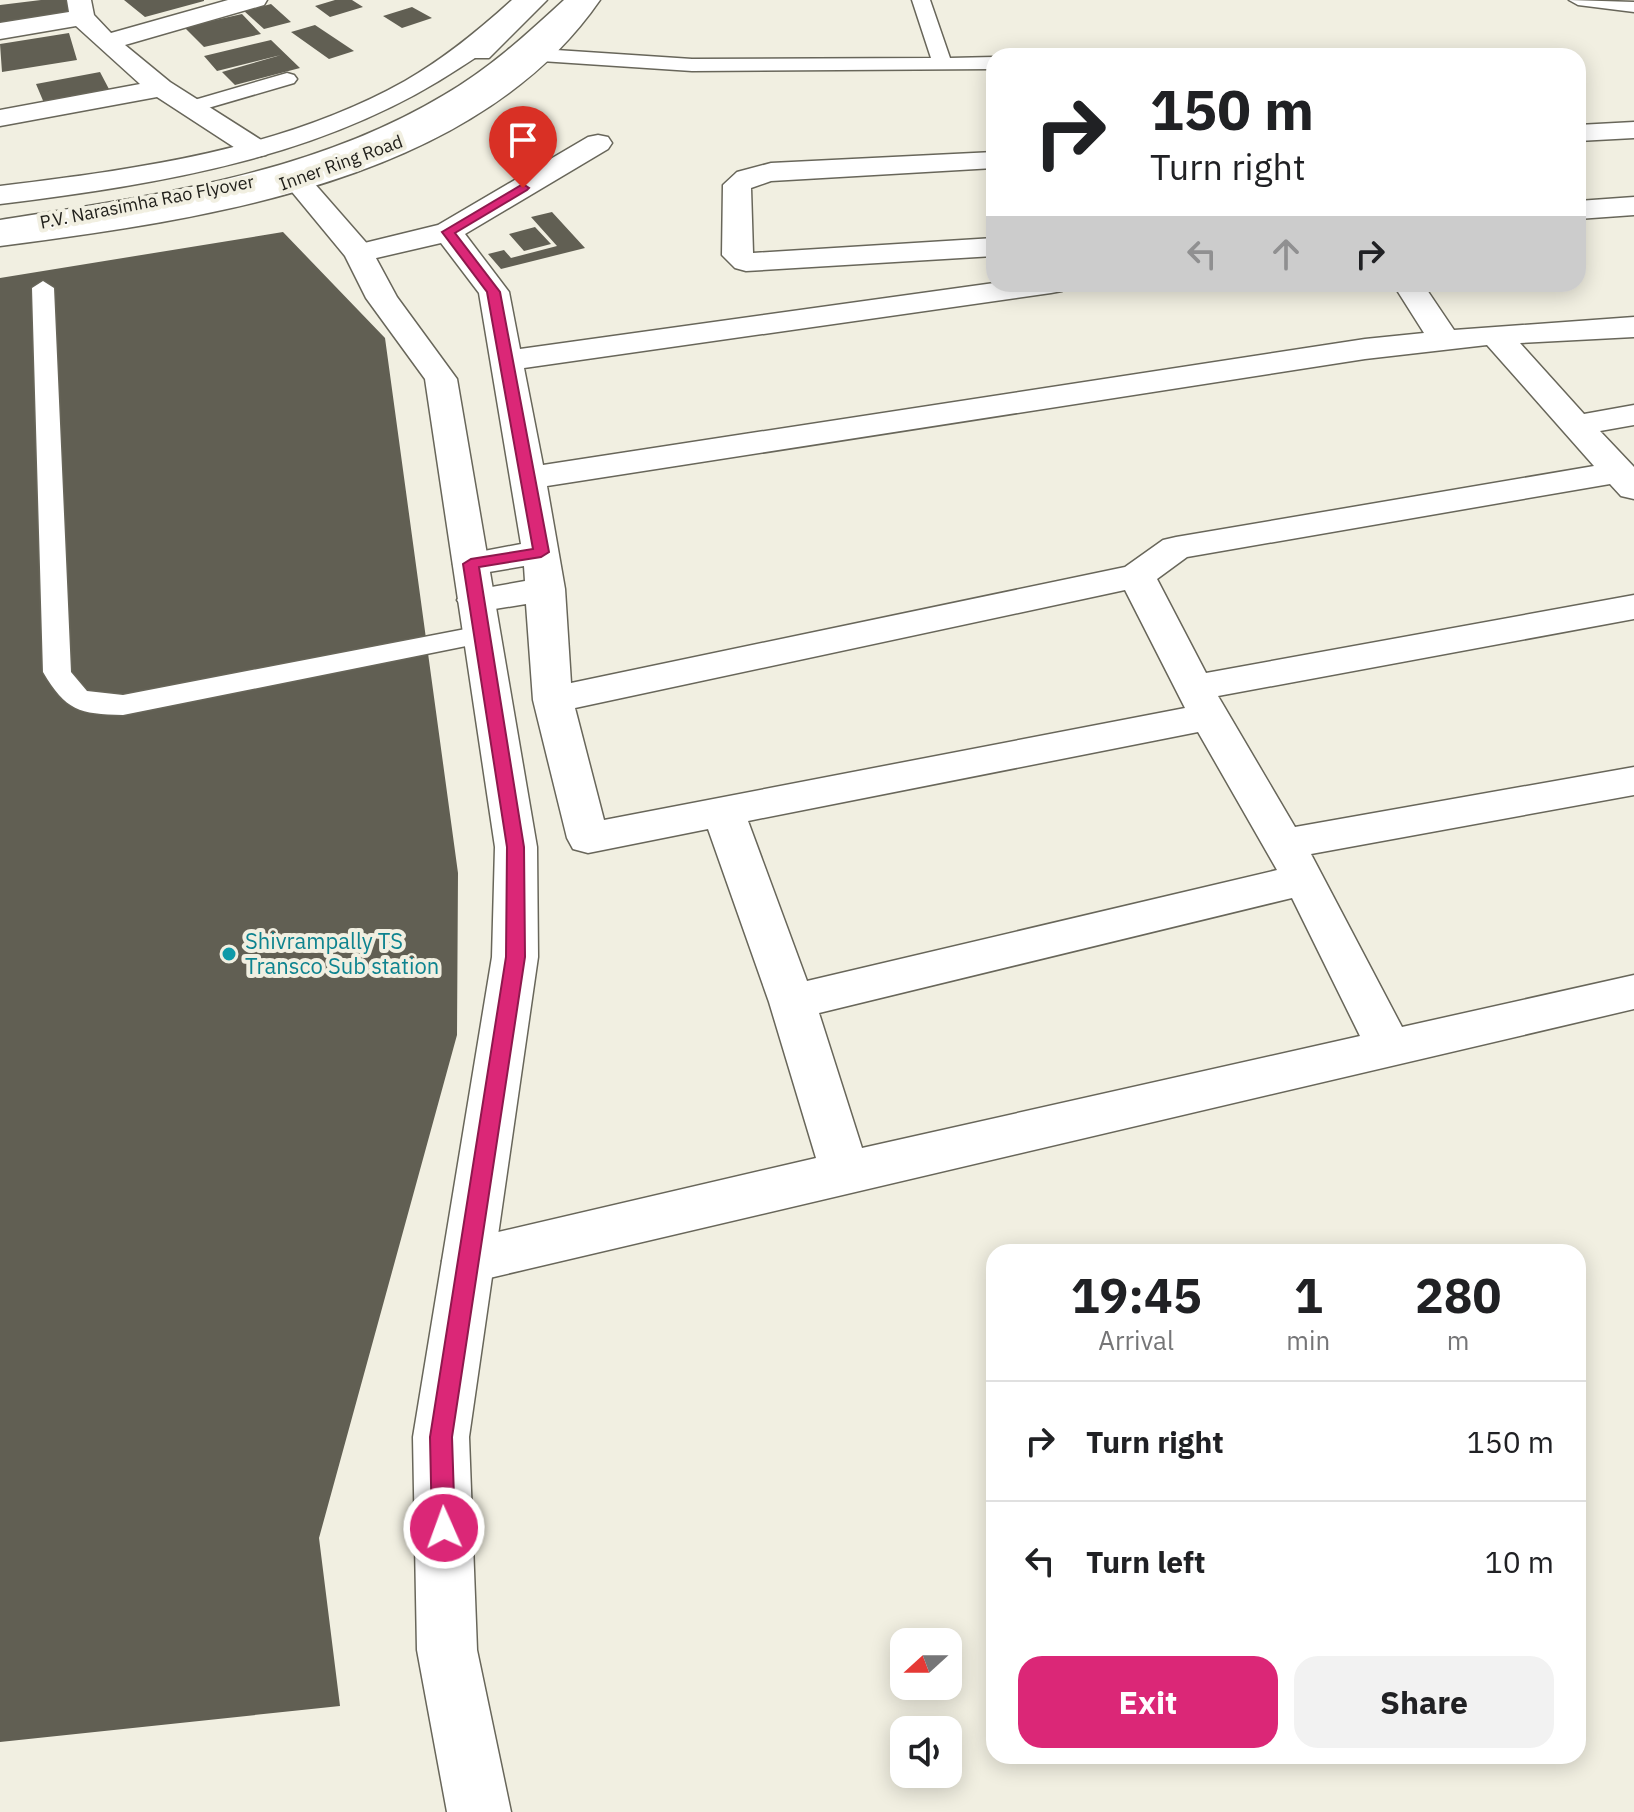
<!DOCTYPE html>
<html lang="en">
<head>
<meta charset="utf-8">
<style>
  :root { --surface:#fff; --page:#f2f2f2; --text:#202124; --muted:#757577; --line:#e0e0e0; --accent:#db2777 }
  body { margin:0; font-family:"IBM Plex Sans",sans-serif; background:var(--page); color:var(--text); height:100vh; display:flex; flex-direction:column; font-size:30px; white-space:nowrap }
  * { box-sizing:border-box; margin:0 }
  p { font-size:26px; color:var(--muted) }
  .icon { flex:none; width:44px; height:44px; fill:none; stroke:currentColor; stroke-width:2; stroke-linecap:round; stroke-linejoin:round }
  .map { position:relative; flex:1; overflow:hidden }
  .details { position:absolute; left:986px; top:1244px; width:600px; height:520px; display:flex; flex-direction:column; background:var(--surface); border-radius:24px; box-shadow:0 4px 20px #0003 }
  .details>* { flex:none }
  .guide { position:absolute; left:986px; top:48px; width:600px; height:244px; border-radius:24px; box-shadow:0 4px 20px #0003; background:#fff; color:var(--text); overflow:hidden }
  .needle { width:52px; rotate:249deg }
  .controls { position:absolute; left:890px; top:1628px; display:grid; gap:16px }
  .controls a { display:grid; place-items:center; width:72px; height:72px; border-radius:16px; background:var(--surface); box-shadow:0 4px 20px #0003; font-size:40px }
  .pin { position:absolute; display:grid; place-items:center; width:68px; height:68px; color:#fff; margin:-82px -34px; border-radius:50% 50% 50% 0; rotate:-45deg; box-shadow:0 0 8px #0007 }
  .pin .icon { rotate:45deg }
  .me { position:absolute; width:88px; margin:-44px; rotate:358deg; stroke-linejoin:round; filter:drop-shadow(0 0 6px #0008) }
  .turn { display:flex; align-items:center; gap:28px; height:168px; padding:0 32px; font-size:36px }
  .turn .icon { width:104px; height:104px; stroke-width:2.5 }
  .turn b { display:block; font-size:56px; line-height:68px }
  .lanes { display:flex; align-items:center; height:76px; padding:0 32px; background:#0003; justify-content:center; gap:40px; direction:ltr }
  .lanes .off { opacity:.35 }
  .eta { display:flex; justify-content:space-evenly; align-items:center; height:136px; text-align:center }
  .eta b { font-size:48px; font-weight:700; line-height:56px }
  .action { display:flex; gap:16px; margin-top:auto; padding:16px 32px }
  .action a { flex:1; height:92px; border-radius:24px; background:var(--accent); color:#fff; font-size:32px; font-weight:700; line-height:92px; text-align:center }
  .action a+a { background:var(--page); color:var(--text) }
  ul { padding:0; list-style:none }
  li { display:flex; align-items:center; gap:24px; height:120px; padding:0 32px; border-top:2px solid var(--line) }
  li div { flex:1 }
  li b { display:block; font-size:30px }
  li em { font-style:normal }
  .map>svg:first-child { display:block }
  .building { fill:#615f53 }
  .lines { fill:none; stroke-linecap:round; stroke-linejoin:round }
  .lane-casing { stroke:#68665a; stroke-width:3 }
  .street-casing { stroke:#68665a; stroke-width:3 }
  .secondary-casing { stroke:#68665a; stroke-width:3 }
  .primary-casing { stroke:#68665a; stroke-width:3 }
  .highway-casing { stroke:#68665a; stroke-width:3 }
  .lane { fill:#fff; fill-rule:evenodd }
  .street { fill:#fff; fill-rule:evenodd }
  .secondary { fill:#fff; fill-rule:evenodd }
  .primary { fill:#fff; fill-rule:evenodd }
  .highway { fill:#fff; fill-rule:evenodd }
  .route { fill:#db2777; stroke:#8e194d; stroke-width:2 }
  .culture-dot { fill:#0f9aa8; stroke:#f1efe1; stroke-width:3 }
  .labels { text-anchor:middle; stroke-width:8; stroke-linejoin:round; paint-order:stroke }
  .far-street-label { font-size:18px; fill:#21201b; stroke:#f1efe1 }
  .culture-label { font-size:22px; fill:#0d838f; stroke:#f1efe1; text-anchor:start }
</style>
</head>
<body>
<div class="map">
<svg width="1634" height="1812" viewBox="0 0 1634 1812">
  <rect width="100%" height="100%" fill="#f1efe1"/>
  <path class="building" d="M41 0H73L76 17 0 26V5Z
    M124 0H204V1L145 17Z
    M335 0H352L363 7 330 17 315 6Z
    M271 4 291 22 264 29 244 11Z
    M412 7 432 18 402 28 383 16Z
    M242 14 261 34 204 47 184 27Z
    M315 25 354 51 329 59 291 32Z
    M69 33 77 60 2 72 0 44Z
    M271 40 300 68 235 85 222 72 281 55 217 71 204 56Z
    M100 72 110 91 44 103 36 84Z
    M552 212 585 248 501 269 488 254 504 250 511 258 557 246 531 217Z
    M535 227 551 244 524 251 509 234Z
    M283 232 385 338 458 873 457 1035 319 1538 340 1706 0 1742V278Z"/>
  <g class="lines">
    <defs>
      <path id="lane" d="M912 0H930L950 58 994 57V69L692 71 541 61 532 55 541 49 692 59 931 58Z
        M1569 0 1634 2V12L1578 5Z
        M287 73 294 75 297 79 294 83 191 113 181 107 184 103Z
        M43 281 54 288 71 672 87 691 123 695 481 626 491 629 495 635 491 641 123 715C79 714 66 711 43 672L32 288Z"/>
      <path id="street" d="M67 0H91L94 15 111 33 228 0H267L264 5 125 45 170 82 266 143 270 149 266 155 256 157 246 155 157 97 0 126V110L140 84 76 26 0 39V23L69 12Z
        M1634 122V138L1578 141V125Z
        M598 135 608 137 612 143 608 149 465 234 509 292 520 349 994 283 1066 284 1062 291 1051 293 524 368 543 465 1365 339 1424 333 1393 284H1423L1454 330 1634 317V337L1520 343 1584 414 1634 405V425L1600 431 1634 467V499L1621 496 1610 484 1187 557 1157 579 1206 673 1634 595V619L1218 696 1295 827 1634 767V795L1311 854 1402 1027 1634 975V1009L468 1283 450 1277 442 1261 450 1245 468 1239 816 1158 769 1002 708 829 588 853 573 849 567 838 533 700 526 604 476 612 463 608 457 600 463 592 525 581 524 566 471 575 458 572 453 564 458 556 521 544 479 293 441 243 359 262 348 259 344 253 348 247 438 225 588 137ZM1487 345 1594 466 1176 537 1163 540 1125 567 571 683 565 589 547 486 1365 359ZM1125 590 1185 708 604 820 575 708ZM1198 732 1277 870 807 981 748 821ZM1292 898 1360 1036 862 1148 819 1013Z
        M994 152V168L771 181 751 188 753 253 994 238V256L746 271 735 268 722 255 723 185 737 172 771 163Z
        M1634 197V215L1578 219V201Z"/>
      <path id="secondary" d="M297 172 307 175 370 247 397 297 457 379 537 847 538 957 469 1437 477 1650 511 1812H447L417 1650 413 1437 492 957 495 847 425 379 366 298 345 256 283 181 287 175Z"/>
      <path id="primary" d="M512 0H539C521 26 488 50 461 67 324 158 161 184 0 204V186C138 169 282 150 405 81 445 58 479 30 512 0Z
        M575 0H600C474 183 204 219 0 246V228C202 201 439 170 575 0Z"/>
      <path id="highway" d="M521 0H547L489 58H471L467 53 471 48Z
        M564 0H590C579 16 562 29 547 43 404 180 188 208 0 238V220C151 196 311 175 444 95 489 69 526 35 564 0Z"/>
    </defs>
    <use href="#lane" class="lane-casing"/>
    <use href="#street" class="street-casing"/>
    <use href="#secondary" class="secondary-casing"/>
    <use href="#primary" class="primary-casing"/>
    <use href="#highway" class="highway-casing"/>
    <use href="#lane" class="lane"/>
    <use href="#street" class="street"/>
    <use href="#secondary" class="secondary"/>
    <use href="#primary" class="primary"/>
    <use href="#highway" class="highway"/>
  </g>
  <path class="route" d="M523 184 529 188 527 190 455 233 500 292 549 552 541 557 479 567 524 847 525 957 452 1437 455 1528 452 1536 444 1539 435 1536 432 1528 430 1437 506 957 507 847 463 564 471 559 533 549 487 292 442 232Z"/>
  <circle class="culture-dot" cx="229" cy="954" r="8"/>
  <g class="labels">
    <g class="far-street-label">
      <text transform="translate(341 163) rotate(-20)" y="6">Inner Ring Road</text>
      <text transform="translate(147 202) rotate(-11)" y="6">P.V. Narasimha Rao Flyover</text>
    </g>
    <g class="culture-label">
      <text x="245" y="949">Shivrampally TS<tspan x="245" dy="25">Transco Sub station</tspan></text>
    </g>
  </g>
</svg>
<div class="controls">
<a><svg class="needle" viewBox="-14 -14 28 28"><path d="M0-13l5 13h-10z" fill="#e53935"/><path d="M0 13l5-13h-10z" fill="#757577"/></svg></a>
<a><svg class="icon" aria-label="sound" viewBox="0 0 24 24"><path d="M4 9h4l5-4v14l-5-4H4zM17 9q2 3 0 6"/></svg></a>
</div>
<div class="pin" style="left:523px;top:188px;background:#d93025"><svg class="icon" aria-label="arrive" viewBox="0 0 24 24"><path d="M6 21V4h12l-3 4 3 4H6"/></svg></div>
<svg class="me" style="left:444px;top:1528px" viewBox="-20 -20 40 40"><circle r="17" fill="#db2777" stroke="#fff" stroke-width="3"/><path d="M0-11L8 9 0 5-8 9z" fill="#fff"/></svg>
<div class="guide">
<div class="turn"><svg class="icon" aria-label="right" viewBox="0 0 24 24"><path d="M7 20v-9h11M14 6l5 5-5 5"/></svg><div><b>150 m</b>Turn right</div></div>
<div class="lanes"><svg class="icon off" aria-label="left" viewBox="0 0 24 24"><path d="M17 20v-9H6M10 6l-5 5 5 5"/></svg><svg class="icon off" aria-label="ahead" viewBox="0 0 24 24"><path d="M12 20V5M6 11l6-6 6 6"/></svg><svg class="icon" aria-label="right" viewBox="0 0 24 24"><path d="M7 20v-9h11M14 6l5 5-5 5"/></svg></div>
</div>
<section class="details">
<div class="eta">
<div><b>19:45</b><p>Arrival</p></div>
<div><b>1</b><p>min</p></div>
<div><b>280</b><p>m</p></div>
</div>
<ul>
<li><svg class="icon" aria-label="right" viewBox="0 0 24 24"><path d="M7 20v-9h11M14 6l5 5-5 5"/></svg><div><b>Turn right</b></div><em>150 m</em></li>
<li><svg class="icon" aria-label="left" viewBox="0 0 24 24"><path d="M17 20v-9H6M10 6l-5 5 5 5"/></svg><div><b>Turn left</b></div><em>10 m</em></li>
</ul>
<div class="action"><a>Exit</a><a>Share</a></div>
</section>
</div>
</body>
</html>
